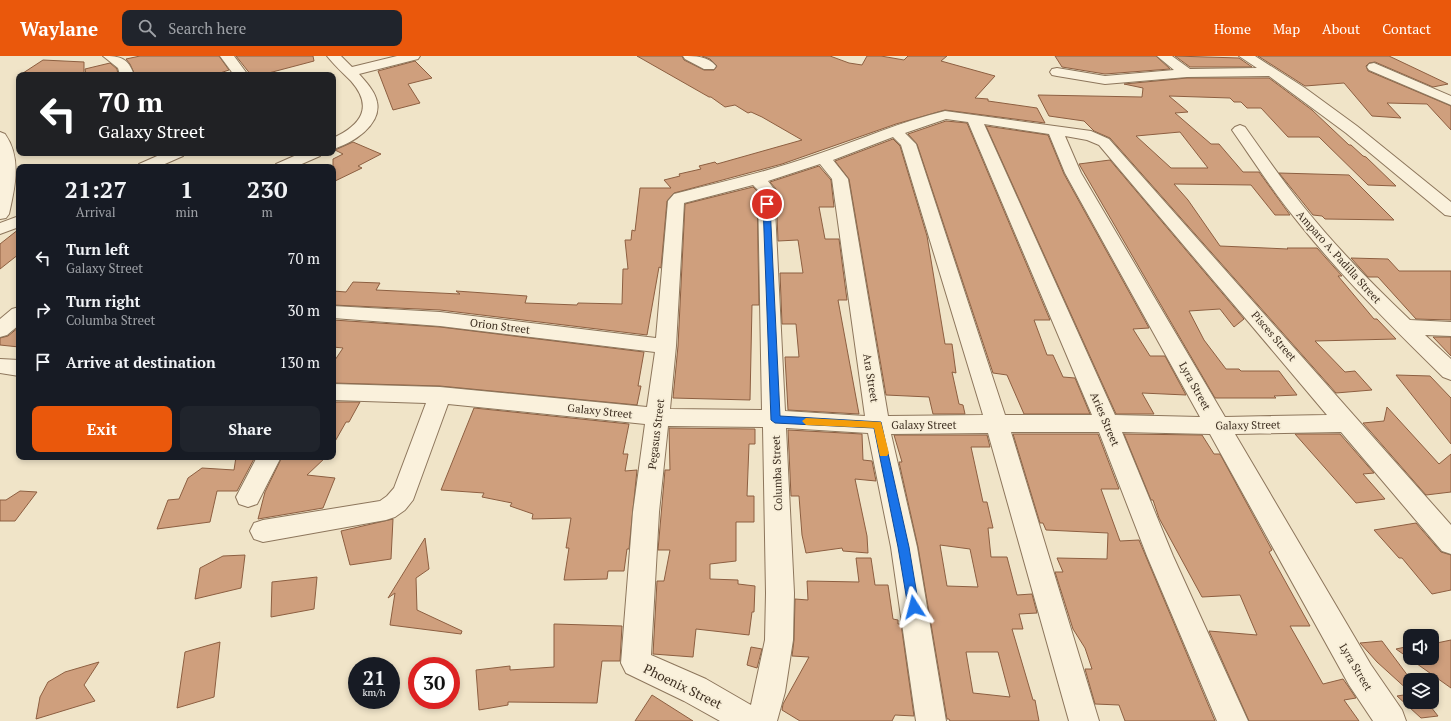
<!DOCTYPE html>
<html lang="en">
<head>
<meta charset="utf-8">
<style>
  :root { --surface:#171b24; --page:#20242c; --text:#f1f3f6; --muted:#9ea1a6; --accent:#ea580c }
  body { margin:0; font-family:"PT Serif",serif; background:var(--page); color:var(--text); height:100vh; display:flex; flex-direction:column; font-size:15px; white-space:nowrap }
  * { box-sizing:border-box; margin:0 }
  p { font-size:13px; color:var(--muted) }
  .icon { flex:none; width:22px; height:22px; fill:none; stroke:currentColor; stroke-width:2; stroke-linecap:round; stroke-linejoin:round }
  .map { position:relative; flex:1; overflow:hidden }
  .panel { position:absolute; left:16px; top:108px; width:320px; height:296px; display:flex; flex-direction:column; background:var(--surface); border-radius:8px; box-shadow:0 2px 6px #0003 }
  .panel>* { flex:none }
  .hud { position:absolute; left:16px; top:16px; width:320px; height:84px; border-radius:8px; box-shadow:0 2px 6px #0003; background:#202124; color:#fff; overflow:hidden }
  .buttons { position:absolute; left:1403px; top:573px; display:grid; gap:8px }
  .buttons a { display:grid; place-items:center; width:36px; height:36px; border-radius:8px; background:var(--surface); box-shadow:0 2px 6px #0003; font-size:20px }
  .speed { position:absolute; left:348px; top:601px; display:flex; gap:8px; font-size:20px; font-weight:700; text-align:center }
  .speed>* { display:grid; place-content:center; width:52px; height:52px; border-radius:50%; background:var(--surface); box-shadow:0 2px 6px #0003; line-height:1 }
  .speed small { font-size:10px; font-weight:400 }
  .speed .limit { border:6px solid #d22; background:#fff; color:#111 }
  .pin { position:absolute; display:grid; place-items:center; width:34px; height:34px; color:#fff; margin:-17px; border:2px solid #fff; border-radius:50%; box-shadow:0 1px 4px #0007 }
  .me { position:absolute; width:44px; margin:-22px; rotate:351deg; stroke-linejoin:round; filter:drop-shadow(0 0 3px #0008) }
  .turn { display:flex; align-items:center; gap:14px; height:84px; padding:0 16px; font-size:18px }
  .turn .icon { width:52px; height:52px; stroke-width:2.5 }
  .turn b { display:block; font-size:28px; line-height:34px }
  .eta { display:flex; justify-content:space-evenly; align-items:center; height:68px; text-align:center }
  .eta b { font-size:24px; font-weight:700; line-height:28px }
  .action { display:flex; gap:8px; margin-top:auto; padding:8px 16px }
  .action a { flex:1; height:46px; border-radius:8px; background:var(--accent); color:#fff; font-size:16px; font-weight:700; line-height:46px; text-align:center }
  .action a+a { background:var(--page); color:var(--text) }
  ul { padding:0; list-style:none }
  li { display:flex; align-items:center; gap:12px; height:52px; padding:0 16px }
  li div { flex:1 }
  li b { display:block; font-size:15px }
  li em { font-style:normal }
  header { display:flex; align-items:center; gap:24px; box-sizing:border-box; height:56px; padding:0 20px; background:var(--accent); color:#fff }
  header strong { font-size:19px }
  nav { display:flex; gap:22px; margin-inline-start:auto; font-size:14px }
  .search { width:280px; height:36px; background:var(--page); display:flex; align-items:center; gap:10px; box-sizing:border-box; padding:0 14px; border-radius:8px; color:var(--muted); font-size:15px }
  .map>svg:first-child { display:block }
  .building { fill:#cf9f7d; stroke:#8d5f41; fill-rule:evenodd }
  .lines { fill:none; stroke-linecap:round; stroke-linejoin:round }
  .street-casing { stroke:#8d765c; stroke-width:2 }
  .street { fill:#faf1dc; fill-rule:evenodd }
  .route { fill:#1a73e8; stroke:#114b97 }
  .slow { fill:#f59e0b }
  .labels { text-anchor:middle; stroke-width:3.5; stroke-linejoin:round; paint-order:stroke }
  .street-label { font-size:11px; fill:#3d2e20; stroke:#f7eed8 }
  .near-street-label { font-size:13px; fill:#3d2e20; stroke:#f7eed8 }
</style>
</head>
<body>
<header>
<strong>Waylane</strong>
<div class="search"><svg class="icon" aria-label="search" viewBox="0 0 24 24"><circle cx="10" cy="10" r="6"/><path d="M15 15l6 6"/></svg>Search here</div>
<nav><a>Home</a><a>Map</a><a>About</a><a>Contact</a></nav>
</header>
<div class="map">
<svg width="1451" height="665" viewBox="0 0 1451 665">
  <rect width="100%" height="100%" fill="#f0e4c8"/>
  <path class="building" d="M140 0H219L229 14 214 19H135L130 8 126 3Z
    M236 0H313L314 5 261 19H251Z
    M637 0H682L684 4 704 14H714L717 10 710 3 702 0H830L849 7 862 9 867 0H881L904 4 908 0H947L941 5 995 20 975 42 988 43V45L1037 52 1045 67 945 54 896 68 782 108 674 137 667 145 661 212 659 211 647 279 440 254 333 249V235L346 236 353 226 380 227 376 234 460 238 456 235 527 240 525 247 577 249 578 247 622 248 623 213H628L625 184H631L632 174 635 175 640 132H671L664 124 680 120 679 118 701 113 699 110 715 106 717 108 802 84 762 61 751 56 748 57 735 49 725 51 711 41H709Z
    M1055 0H1156L1170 13 1105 18 1062 11Z
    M1175 0 1239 2 1252 11H1190Z
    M1258 0H1389L1448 28 1433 31 1375 6 1369 7 1366 10 1368 15 1451 50V74L1427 48 1387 47 1401 62 1372 60 1344 27 1305 30Z
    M43 4 84 6V19H20Z
    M415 5 432 22 408 28 420 47 393 54 378 15Z
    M110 7 117 13 118 19H86L85 13Z
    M1187 22H1269L1312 54 1349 89H1351L1363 100 1366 101 1396 130 1368 129 1319 81H1288L1261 52H1247L1241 46H1234L1230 42 1169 40 1188 56 1175 57 1211 88H1219L1243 116H1259L1290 159H1275L1251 129 1174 128 1188 144 1220 190 1288 193 1287 192H1317L1342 220H1338L1374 263H1377L1396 283 1315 285 1345 316 1355 315 1372 334 1336 337 1110 82 1094 75 1084 65 1049 60 1038 39 1142 41 1143 32 1124 28ZM1180 76 1208 112H1171L1136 80Z
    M946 65 967 67 1050 264H1034L1047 299H1053L1063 321 1075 322 1090 358H1024L1007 319 993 317 917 88 908 78Z
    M986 70 1048 79 1064 118 1149 272 1133 273 1150 300H1165L1186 339 1142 337 1154 358H1116Z
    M893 83 900 90 927 180 945 288H952L956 317 952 316 959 348 963 349 965 358H933L929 341 886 339 849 123 835 105Z
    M353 86 381 98 358 110 362 112 333 126V103L343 98 335 94Z
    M1110 104 1244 263 1234 271 1220 253 1189 255 1204 284 1226 313H1239L1241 315H1279L1297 339 1274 340 1276 342H1215L1079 108Z
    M819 110 831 124 834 151H819L825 183H839L847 244H838L859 358 788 354 785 301H799L796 268H782L780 217H803L798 184 778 185 776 133 770 126Z
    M1279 117 1349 119 1394 164 1325 163 1322 160 1313 159Z
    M753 131 757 135 759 249H752L750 344 673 342 678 290 685 148Z
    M19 173V198L0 213V188Z
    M1351 202 1388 203 1399 215H1451V264L1416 263 1378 221H1368Z
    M333 264 440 271 644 296 638 330H641L637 349 440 330 333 327V307L343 292 333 291Z
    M19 271V291L0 289V282L8 280Z
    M1433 281H1451V300Z
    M1396 319 1430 320 1451 342V388Z
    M333 346H360L349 366H346L333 389Z
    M1387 351 1439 408 1451 398V436L1426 439 1363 367 1384 365Z
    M474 352 629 368 623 398H628L625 415 637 414 629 493H627L624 515H608L607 523 564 524 569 492H566L571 462 532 463 533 458 510 450 512 447 482 441 484 437 441 434Z
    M669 372 755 373V388H749L747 440H754V466H736V505L710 508V523L738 524V528L755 530 754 556H752L749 579 696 573 693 601 653 598 657 525H664L670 494H658L665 414H670Z
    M788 374 862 378 863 404 872 405 876 425 855 423 867 480 868 497 843 495 842 492 806 497 802 479 799 440H791Z
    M1013 378H1098L1119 433H1101L1120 485 1139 484 1215 665H1125L1119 649 1095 648 1085 613H1092L1085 592 1073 573 1055 516H1063L1057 502 1107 503 1108 477 1046 474 1043 467H1040Z
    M1124 378 1202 379 1214 398H1220L1272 494 1269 496 1310 570H1290L1323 628 1343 623 1348 630 1356 642 1344 644 1359 665H1249L1209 575 1257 579 1240 539 1202 541 1159 462 1153 444H1151Z
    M1295 378H1340L1374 417 1363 418 1385 443 1356 447Z
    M894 379H987L990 391H971L983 446H987L993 472H988L991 501H1007L1017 539 1032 538 1037 557 1019 558 1023 573H1012L1033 644H1035L1039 665H950L949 663H947L918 491 899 406H902ZM940 489 970 493 978 531 947 530ZM966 596H998L1010 641 973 637Z
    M236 401H255L237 435H217L210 466 157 473 168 444 179 443 188 422 202 412 234 414Z
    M282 401H326L307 419 335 422 323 452 258 463 265 436Z
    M20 435 37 436 15 465H0V444H6Z
    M393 463 391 503 350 509 341 475Z
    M1416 467 1441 496 1451 499V534L1432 538 1402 502H1399L1374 474Z
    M425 482 429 513 416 522 417 554 462 575 461 578 390 569 395 537 388 542Z
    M245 499 241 532 195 543 200 512 223 500Z
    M856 502H871L875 529H888L893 563 898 564V568H901L914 660 895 659 892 665H800L782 654 783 648 809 601 792 600 794 584 795 543 808 544 807 525 859 526Z
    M317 521 314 553 271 561 272 526Z
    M554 568 622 570 620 605H602L597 647 508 646V649L479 654 476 614 510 610V614L554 611Z
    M1451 584V632L1396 593 1410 590V602H1432V588Z
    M1382 585 1411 624 1409 635 1377 606 1360 587Z
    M220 586 214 641 177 652 185 596Z
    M751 591 762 593 757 612 747 609Z
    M99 606 84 629 95 645 36 663 40 641 48 626 65 616Z
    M1410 638V646H1427L1438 660 1421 662 1397 640Z
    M652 639 693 665H635Z"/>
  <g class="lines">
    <defs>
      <path id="street" d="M103 0C121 0 128 2 134 19H120L118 12Z
        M220 0H234L248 19H234Z
        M327 0H341L352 11 397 0H420L418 3 359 18C366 26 375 35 377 46 382 69 352 88 333 93V82C361 69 374 51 351 25 343 17 334 9 327 0Z
        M683 0C695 0 708 0 716 10L714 13H704L685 3Z
        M1157 0H1172L1190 13 1257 12 1239 0H1255L1305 32 1357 70 1451 146V160L1445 159 1346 77 1269 20 1187 21 1105 28 1057 20 1052 19 1050 16 1052 13 1057 12 1105 20 1174 14Z
        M1374 7 1451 40V49L1369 14 1367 11 1369 8Z
        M945 55 1091 75 1109 83 1451 469V498L1442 495 1341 376 1235 378 1371 609 1402 654 1406 665H1373L1349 629 1210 378 1122 376 1173 500 1248 665H1217L1147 500 1099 376H1011L1099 665H1069L988 377 891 378 917 491 946 665H916L891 491 868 377 786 372 794 537 793 584 785 636 777 665H720L684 645 626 617 621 607 633 456 645 368 448 348 413 444 405 454 395 461 386 464 263 486 254 483 250 475 254 467 263 464 380 445 387 440 394 432 426 347 333 344V328L440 331 647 351 655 296 440 270 333 262V250L440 256 656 282 668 145 674 138C722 126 771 115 818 98 860 84 902 65 945 55ZM946 63 968 66 1092 359H1005L916 88 905 77ZM984 68 1049 78 1065 117 1200 361 1115 359ZM1065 80 1087 84 1099 89 1327 359 1225 361 1081 117ZM893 81 901 89 983 359 888 360 848 123 833 104ZM820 108 832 123 865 360 785 355 774 133 768 125ZM753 129 758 134 762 354 670 353 676 290 684 147ZM668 370 763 371 766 537 765 584 751 649 706 623 651 599 659 456Z
        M1240 69 1245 71C1264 98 1283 125 1303 150 1336 191 1372 228 1410 264L1451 266V280L1425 279 1451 303V324L1443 321C1394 273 1345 224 1302 171 1276 140 1255 107 1232 74L1235 71Z
        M0 76 5 78C22 102 15 131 9 158L6 162 0 163Z
        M164 97H185L183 100 158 111H137L139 108Z
        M301 97H322L320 100 295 111H274L276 108Z
        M19 160V171L0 178V167Z
        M19 251V269L7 279 0 281V263L12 253Z
        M0 303 19 304V320L0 317Z
        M257 401H281L257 448 248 451 239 448 236 441Z"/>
    </defs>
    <use href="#street" class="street-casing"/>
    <use href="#street" class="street"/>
  </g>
  <path class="route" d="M767 146 770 148 780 360 881 366 909 491 919 551 918 555 914 556 909 555 908 551 898 491 874 372 775 367 771 364 763 148Z"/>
  <path class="slow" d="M806 362 881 366 889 397 887 400H880L874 372 806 369 802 365Z"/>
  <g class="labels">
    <g class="street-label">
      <text transform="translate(1339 201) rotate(48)" y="4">Amparo A. Padilla Street</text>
      <text transform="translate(500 270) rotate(7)" y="4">Orion Street</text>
      <text transform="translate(1274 280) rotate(49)" y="4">Pisces Street</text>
      <text transform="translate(871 322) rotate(81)" y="4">Ara Street</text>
      <text transform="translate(1195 330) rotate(61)" y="4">Lyra Street</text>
      <text transform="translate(600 355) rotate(6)" y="4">Galaxy Street</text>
      <text transform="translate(1105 363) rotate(67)" y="4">Aries Street</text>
      <text x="924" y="373">Galaxy Street</text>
      <text transform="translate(1248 369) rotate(-1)" y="4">Galaxy Street</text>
      <text transform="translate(656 378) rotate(-83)" y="4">Pegasus Street</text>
      <text transform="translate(777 417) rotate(-92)" y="4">Columba Street</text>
      <text transform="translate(1356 611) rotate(59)" y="4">Lyra Street</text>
    </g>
    <g class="near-street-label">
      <text transform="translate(683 630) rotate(26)" y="5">Phoenix Street</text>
    </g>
  </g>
</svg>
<div class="buttons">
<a><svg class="icon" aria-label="sound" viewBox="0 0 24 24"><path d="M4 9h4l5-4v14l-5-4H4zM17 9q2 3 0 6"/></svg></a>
<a><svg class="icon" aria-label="layers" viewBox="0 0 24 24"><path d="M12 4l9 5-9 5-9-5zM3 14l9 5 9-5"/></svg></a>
</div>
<div class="speed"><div>21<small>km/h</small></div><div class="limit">30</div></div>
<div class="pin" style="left:767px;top:148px;background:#d93025"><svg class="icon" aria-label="arrive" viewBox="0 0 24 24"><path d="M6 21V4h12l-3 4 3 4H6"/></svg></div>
<svg class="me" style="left:914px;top:551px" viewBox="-20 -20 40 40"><path d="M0-17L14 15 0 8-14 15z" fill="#1a73e8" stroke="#fff" stroke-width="4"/></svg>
<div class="hud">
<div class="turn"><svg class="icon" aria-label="left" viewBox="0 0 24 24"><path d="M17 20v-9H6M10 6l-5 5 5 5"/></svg><div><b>70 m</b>Galaxy Street</div></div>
</div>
<section class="panel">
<div class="eta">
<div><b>21:27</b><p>Arrival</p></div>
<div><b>1</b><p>min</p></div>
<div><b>230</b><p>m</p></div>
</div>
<ul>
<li><svg class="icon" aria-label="left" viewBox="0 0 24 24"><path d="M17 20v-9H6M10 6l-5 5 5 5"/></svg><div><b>Turn left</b><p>Galaxy Street</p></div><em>70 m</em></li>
<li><svg class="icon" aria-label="right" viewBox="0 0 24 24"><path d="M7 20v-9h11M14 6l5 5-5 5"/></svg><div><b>Turn right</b><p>Columba Street</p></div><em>30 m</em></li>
<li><svg class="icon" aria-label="arrive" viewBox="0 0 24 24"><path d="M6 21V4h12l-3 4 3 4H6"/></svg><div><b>Arrive at destination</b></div><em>130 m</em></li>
</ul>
<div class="action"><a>Exit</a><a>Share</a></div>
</section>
</div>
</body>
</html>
